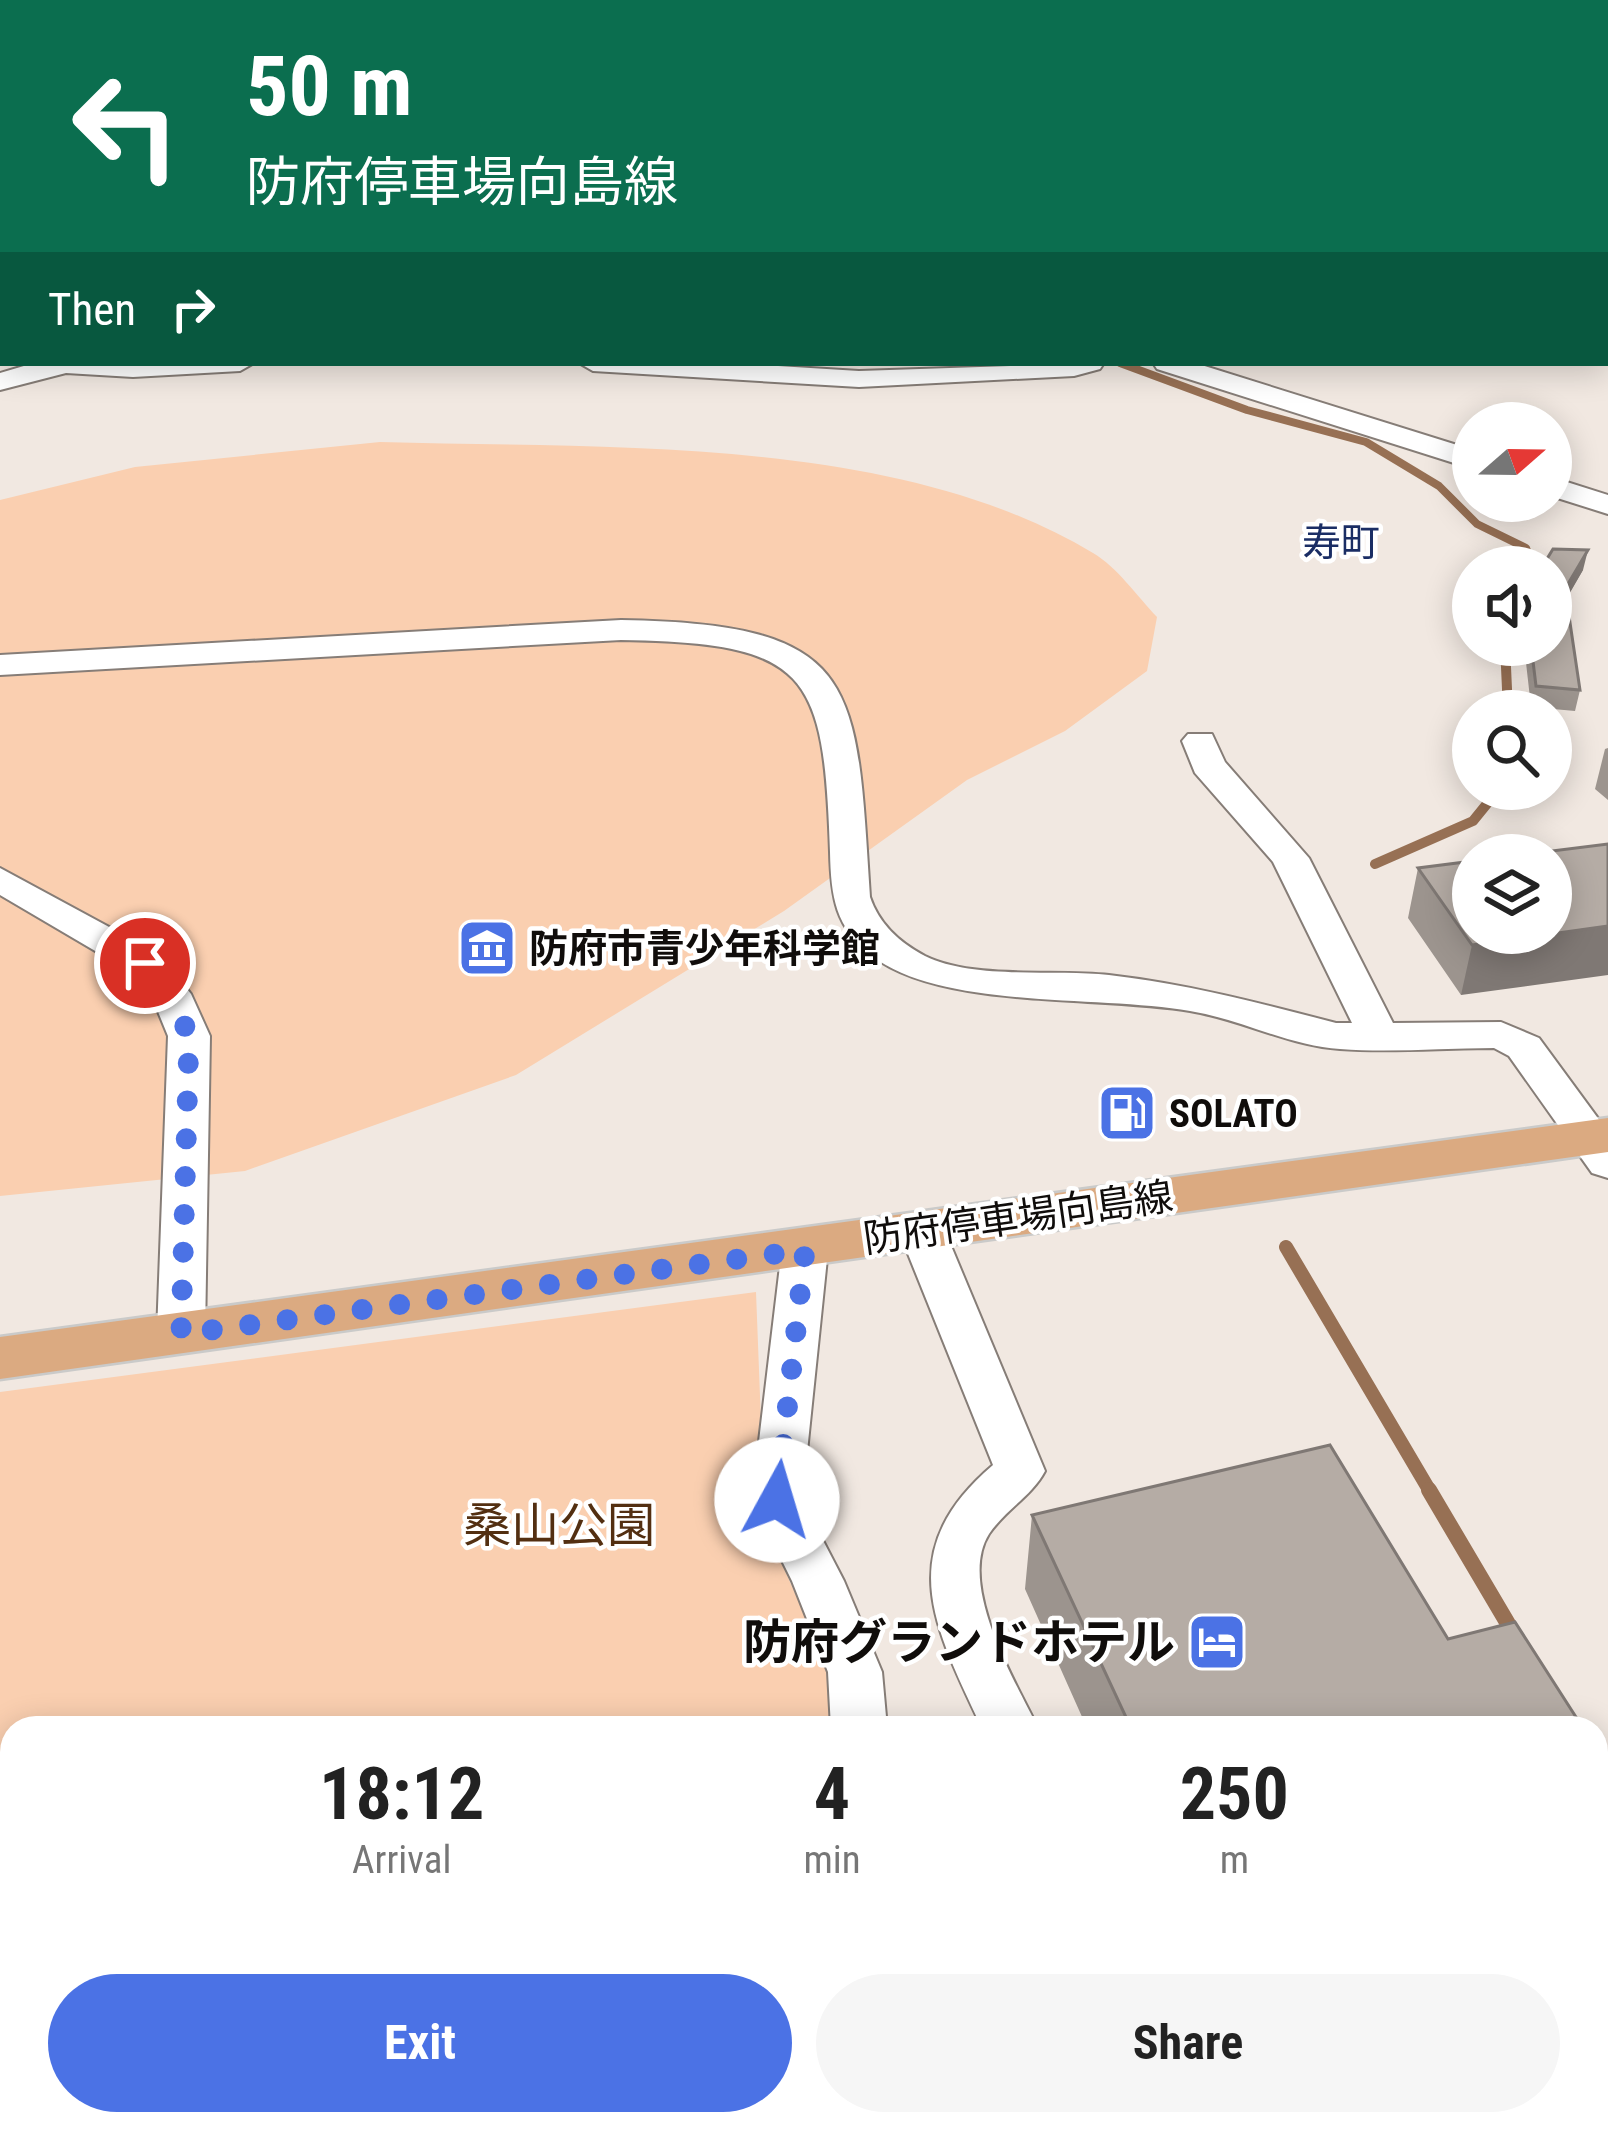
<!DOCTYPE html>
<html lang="en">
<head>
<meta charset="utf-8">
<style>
  :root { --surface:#fff; --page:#f6f6f6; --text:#222; --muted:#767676; --accent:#4b72e5 }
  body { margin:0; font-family:"Roboto Condensed","Noto Sans JP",sans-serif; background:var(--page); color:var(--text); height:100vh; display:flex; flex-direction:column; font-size:45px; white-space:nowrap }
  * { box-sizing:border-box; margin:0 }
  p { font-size:39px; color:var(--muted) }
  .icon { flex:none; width:66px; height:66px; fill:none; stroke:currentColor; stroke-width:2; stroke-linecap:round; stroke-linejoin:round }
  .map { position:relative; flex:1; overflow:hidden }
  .details { position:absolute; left:0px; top:1716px; width:1608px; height:420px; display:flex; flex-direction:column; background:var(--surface); border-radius:36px 36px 0 0; box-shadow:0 6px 30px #0003 }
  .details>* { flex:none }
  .hud { position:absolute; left:0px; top:0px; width:1608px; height:366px; box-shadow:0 6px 30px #0003; background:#0b6e4f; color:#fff; overflow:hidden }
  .needle { width:78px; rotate:70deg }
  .tools { position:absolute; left:1452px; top:402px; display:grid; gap:24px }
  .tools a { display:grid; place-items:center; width:120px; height:120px; border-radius:50%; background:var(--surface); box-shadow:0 6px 30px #0003; font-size:60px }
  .pin { position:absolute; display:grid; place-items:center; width:102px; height:102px; color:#fff; margin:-51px; border:6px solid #fff; border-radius:50%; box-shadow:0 3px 12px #0007 }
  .me { position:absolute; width:132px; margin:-66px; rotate:6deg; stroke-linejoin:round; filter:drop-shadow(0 0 9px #0008) }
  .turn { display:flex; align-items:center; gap:42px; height:252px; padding:0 48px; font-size:54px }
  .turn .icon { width:156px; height:156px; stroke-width:2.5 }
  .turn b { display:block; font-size:84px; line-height:102px }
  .then { display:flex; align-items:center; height:114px; padding:0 48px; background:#0003; gap:24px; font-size:45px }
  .eta { display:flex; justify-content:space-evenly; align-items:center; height:204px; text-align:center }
  .eta b { font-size:72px; font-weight:700; line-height:84px }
  .action { display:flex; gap:24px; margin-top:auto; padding:24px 48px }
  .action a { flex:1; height:138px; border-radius:72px; background:var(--accent); color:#fff; font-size:48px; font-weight:700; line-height:138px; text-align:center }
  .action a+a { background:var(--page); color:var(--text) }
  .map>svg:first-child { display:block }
  .green { fill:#facfb0 }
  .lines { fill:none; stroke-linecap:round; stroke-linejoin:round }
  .stream-far4 { stroke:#977054; stroke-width:6 }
  .stream-far3 { stroke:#977054; stroke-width:8 }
  .stream-far2 { stroke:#977054; stroke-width:10 }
  .stream-far1 { stroke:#977054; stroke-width:14 }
  .stream { stroke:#977054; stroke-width:16 }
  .minor-casing { stroke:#867d77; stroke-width:4 }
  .major-casing { stroke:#cacac9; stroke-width:5 }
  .minor { fill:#fff; fill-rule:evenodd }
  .major { fill:#dbaa81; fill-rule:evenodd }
  .rail-casing { stroke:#4d4845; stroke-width:8 }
  .rail { stroke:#fff; stroke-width:4.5; stroke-dasharray:15; stroke-linecap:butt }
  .wall { fill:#9c948e }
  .shaded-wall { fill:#7f7874 }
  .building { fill:#b5aca5; stroke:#7f7874; stroke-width:3 }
  .route { stroke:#4b72e5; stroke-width:21; stroke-dasharray:0 37.8 }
  .labels { text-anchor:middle; stroke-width:9; stroke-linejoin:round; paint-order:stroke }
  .far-quarter-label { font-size:39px; fill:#1a2d64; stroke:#fff }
  .poi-label { font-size:39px; font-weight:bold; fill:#100d0b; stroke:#fff; text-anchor:start }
  .street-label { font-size:39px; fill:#100d0b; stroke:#fff }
  .near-park-label { font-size:48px; fill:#532f11; stroke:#fff }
  .near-poi-label { font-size:48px; font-weight:bold; fill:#100d0b; stroke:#fff; text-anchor:end }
</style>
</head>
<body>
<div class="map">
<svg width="1608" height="2136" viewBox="0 0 1608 2136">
  <rect width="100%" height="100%" fill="#f1e8e1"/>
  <path class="green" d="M380 442C605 449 895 434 1093 553 1117 567 1137 596 1157 617L1147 671 1065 731 967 780 784 911 516 1075 245 1171 0 1196V500L135 467Z
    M756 1292 765 1526 844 1703 843 1728H12V2124H884L887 2136H0V1392Z"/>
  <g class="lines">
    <path class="stream-far4" d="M422 0 433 3"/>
    <path class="stream-far3" d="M1120 363 1247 410 1366 442 1439 486 1477 524 1526 548 1533 567"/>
    <path class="stream-far2" d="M1505 645 1508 711
      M1375 864 1473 821 1499 789"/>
    <path class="stream-far1" d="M1286 1247 1431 1493"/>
    <path class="stream" d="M1429 1490 1514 1634"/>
    <defs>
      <path id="minor" d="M78 0H98L100 3H80Z
        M430 0H451L453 3H432Z
        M876 0H901L903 3H878Z
        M962 0H987L989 3H964Z
        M1605 101 1608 102V117L1605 116Z
        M0 110H3V124H0Z
        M0 148H3V162H0Z
        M3 246V267L0 268V247Z
        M1605 254 1608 255V271L1605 270Z
        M0 295H3V311H0Z
        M1605 300 1608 301V318L1605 317Z
        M34 363H254L240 371 133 377 66 373 0 390V373Z
        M579 363H731L859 371 1104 363 1100 369 1074 376 859 387 593 371Z
        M1153 363H1195L1473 450V469L1157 369Z
        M1551 477 1608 495V514L1551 496Z
        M621 620C863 624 856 683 870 897 879 924 900 943 925 956 974 980 1055 969 1109 975 1187 984 1260 1003 1336 1023H1352L1273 862 1195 773 1182 741 1188 734H1212L1225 762 1309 858 1393 1023 1501 1022 1539 1038 1608 1132V1178L1592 1173 1509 1056 1494 1048C1442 1048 1390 1053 1340 1049 1290 1046 1240 1019 1190 1011 1099 995 943 1010 872 956 835 927 831 897 830 852 824 671 808 643 621 640L0 675V655Z
        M0 868 159 954 191 994 210 1036 205 1334 198 1346 181 1351 164 1346 157 1334 168 1036 152 997 131 972 0 895Z
        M921 1213 937 1218 944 1229 1045 1471C1032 1496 1005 1510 989 1534 957 1584 1015 1681 1038 1728H982C934 1626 892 1551 993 1465L898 1229 905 1218Z
        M805 1233 821 1238 828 1249 802 1500 844 1581 882 1672 887 1728H831L828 1672 792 1581 752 1500 782 1249 789 1238Z
        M0 1755 12 1760V1810L0 1805Z
        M12 1899V1955L0 1959V1903Z
        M831 2124H895V2136H831Z
        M1117 2124H1181L1185 2136H1121Z"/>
      <path id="major" d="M1538 0H1573L1575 3H1540Z
        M1605 6H1608V21H1605Z
        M1608 1118V1152L0 1379V1337Z"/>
    </defs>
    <use href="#minor" class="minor-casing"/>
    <use href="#major" class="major-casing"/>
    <use href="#minor" class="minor"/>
    <use href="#major" class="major"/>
    <defs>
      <path id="rail" d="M917 0 924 3"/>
    </defs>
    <use href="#rail" class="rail-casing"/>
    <use href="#rail" class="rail"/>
  </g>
  <path class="wall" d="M1551 567 1583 570 1566 599 1580 690 1575 711 1531 707 1524 645H1551Z
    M1608 748V800L1595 789 1605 749Z
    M1418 868 1551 933 1461 995 1408 918Z
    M1032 1515 1448 1639 1583 1728H1087L1025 1589Z"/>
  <path class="shaded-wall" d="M1588 550 1583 570 1560 610 1565 589Z
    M1608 926V975L1461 995 1472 945Z
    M1608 1809V1862L1603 1876 1596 1878V1813Z"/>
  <path class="building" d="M1553 549 1588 550 1565 589 1580 690 1536 686 1531 645H1551V567H1542Z
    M1608 844V926L1472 945 1418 868 1473 861V933H1551V855H1520Z
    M1330 1445 1448 1639 1515 1622 1583 1728H1216L1215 1726 1205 1728H1131L1032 1515Z
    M1596 1749 1608 1768V1809L1596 1813Z"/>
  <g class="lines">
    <path class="route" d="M145 963 171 994 189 1036 181 1334 805 1250 777 1500"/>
  </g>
  <defs>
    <symbol id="museum-square" viewBox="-11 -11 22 22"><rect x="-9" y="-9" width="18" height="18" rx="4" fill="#4b72e5" stroke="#fff"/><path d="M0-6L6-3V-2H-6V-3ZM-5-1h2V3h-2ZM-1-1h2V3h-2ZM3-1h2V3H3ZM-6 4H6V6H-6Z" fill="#fff"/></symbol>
    <symbol id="fuel-square" viewBox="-11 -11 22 22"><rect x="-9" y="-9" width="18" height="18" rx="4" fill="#4b72e5" stroke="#fff"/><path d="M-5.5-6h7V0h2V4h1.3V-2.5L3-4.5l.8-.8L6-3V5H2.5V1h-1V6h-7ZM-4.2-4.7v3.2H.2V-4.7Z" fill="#fff"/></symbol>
    <symbol id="hotel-square" viewBox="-11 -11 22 22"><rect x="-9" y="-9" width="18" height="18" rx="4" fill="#4b72e5" stroke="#fff"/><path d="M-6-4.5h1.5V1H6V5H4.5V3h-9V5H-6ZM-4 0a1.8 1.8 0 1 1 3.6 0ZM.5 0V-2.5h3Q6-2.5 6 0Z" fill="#fff"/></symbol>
  </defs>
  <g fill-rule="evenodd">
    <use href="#museum-square" x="454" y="915" width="66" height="66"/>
    <use href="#fuel-square" x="1094" y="1080" width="66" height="66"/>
    <use href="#hotel-square" x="1184" y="1609" width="66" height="66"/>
  </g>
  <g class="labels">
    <g class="far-quarter-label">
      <text x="1341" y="556">寿町</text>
    </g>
    <g class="poi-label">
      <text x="529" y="962">防府市青少年科学館</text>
      <text x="1169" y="1127">SOLATO</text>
    </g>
    <g class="street-label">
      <text transform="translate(1018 1217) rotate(-8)" y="14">防府停車場向島線</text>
    </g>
    <g class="near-park-label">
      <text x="559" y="1542">桑山公園</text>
    </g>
    <g class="near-poi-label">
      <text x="1175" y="1659">防府グランドホテル</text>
    </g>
  </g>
</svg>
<div class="tools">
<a><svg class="needle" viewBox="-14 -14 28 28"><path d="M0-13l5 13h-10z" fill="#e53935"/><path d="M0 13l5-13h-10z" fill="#767676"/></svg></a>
<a><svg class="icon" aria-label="sound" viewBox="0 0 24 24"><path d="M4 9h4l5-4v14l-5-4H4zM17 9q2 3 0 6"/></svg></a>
<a><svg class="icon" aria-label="search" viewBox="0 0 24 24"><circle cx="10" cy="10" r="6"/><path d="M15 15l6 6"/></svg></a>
<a><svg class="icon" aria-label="layers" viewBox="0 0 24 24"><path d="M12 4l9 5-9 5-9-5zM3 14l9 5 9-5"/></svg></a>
</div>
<div class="pin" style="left:145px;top:963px;background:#d93025"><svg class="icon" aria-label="arrive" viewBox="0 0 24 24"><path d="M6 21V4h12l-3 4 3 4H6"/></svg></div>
<svg class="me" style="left:777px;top:1500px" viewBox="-20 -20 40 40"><circle r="19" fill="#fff"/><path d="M0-13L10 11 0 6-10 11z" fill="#4b72e5"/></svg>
<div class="hud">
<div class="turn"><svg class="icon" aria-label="left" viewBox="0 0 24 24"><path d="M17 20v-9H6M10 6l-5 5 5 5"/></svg><div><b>50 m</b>防府停車場向島線</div></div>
<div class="then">Then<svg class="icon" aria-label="right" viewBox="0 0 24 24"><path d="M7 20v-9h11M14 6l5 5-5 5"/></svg></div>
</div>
<section class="details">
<div class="eta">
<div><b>18:12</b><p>Arrival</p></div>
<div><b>4</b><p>min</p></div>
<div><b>250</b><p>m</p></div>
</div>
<div class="action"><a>Exit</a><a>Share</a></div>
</section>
</div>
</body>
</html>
